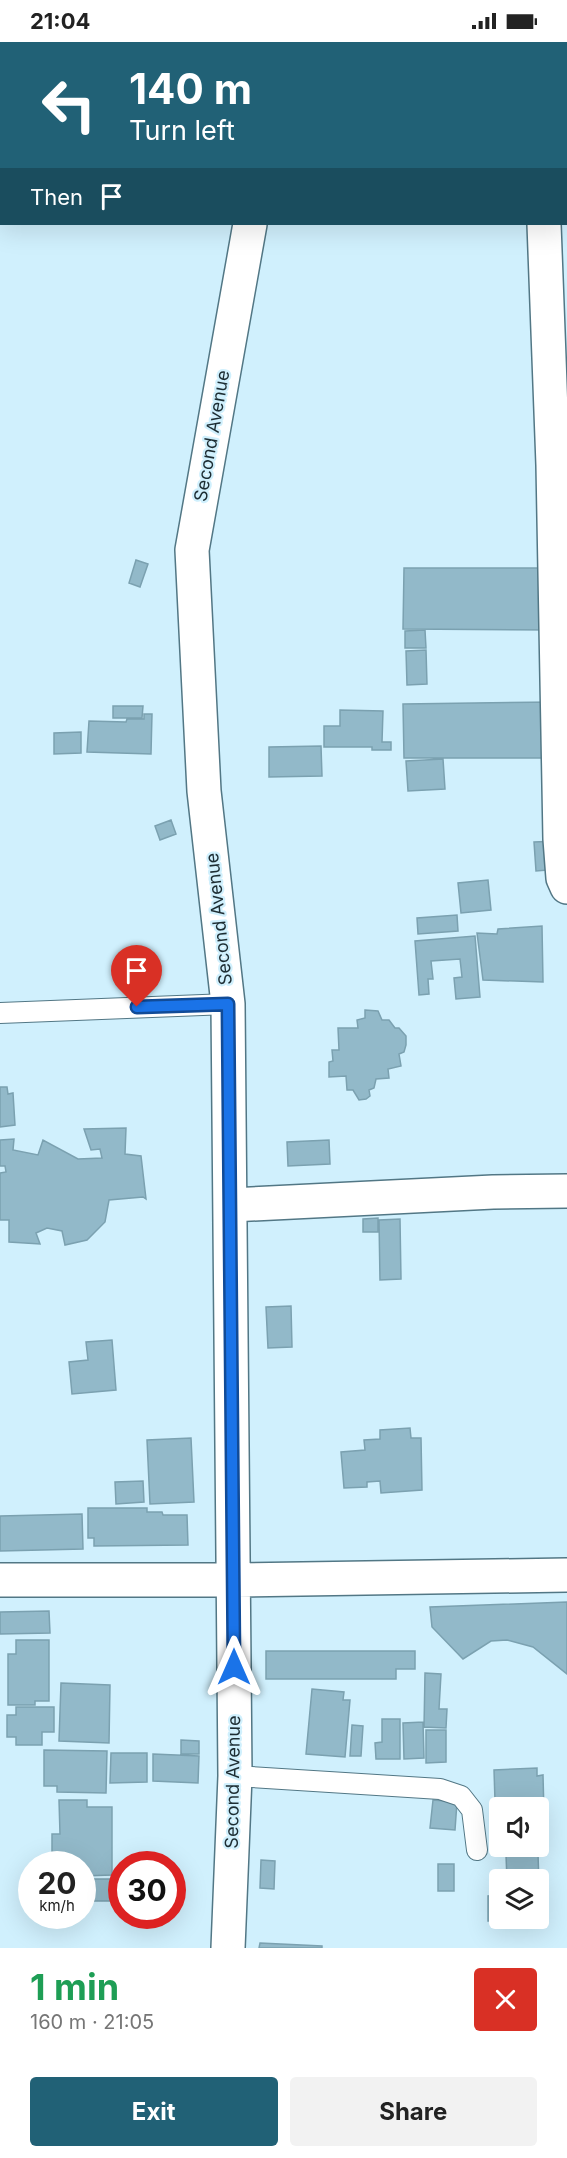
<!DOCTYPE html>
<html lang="en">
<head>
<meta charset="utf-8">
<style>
  :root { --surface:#fff; --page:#f2f2f2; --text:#222; --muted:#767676; --accent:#216176 }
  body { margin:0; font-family:Inter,sans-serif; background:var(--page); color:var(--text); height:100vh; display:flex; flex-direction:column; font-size:22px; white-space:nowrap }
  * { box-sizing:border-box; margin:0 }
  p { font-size:20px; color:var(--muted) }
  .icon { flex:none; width:33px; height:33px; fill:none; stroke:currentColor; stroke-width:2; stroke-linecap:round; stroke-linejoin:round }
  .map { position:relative; height:1906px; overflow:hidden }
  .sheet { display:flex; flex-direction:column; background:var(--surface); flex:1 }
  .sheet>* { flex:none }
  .banner { position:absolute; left:0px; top:0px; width:567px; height:183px; box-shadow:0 6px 24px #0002; background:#216176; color:#fff; overflow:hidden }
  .buttons { position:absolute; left:489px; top:1755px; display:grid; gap:12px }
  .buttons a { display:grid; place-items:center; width:60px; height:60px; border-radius:6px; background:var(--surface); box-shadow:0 6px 24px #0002; font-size:30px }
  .speed { position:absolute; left:18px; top:1809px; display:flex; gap:12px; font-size:30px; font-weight:700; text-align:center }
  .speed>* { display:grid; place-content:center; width:78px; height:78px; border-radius:50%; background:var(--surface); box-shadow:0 6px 24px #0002; line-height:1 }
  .speed small { font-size:15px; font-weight:400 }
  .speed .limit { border:9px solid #d22; background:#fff; color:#111 }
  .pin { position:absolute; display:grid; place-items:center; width:51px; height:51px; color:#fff; margin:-62px -26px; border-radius:50% 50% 50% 0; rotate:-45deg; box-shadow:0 0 6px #0007 }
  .pin .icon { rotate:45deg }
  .me { position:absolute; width:66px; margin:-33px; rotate:0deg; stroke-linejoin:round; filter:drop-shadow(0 0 4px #0008) }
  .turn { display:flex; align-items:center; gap:21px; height:126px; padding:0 30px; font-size:27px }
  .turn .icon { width:78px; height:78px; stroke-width:2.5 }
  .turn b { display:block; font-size:42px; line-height:51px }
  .then { display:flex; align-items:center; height:57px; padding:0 30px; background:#0003; gap:12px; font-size:22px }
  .round { display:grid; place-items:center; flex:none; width:63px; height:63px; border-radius:6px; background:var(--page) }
  .summary { display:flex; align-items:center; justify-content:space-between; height:102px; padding:0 30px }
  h1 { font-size:36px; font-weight:700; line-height:45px; color:#1e9e55 }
  .primary-button { display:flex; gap:12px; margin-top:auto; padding:12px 30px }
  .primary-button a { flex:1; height:69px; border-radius:6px; background:var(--accent); color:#fff; font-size:24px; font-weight:700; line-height:69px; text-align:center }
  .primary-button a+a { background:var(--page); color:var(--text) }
  .status { display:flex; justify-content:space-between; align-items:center; height:42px; padding:0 30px; background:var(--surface); direction:ltr }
  .status svg { height:16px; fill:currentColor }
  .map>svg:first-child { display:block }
  .building { fill:#92b9c9; stroke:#7ba1b0; stroke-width:1.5 }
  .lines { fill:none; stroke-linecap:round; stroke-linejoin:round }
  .lane-casing { stroke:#527785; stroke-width:22 }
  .street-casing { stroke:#527785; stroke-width:36 }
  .lane { stroke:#fff; stroke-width:20 }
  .street { stroke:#fff; stroke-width:33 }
  .route-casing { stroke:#114b97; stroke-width:15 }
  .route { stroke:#1a73e8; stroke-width:10 }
  .labels { text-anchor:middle; stroke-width:4.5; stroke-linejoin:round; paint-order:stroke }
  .street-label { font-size:18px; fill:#1d2d33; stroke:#d0f0fd }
</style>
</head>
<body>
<div class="status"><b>21:04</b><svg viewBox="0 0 49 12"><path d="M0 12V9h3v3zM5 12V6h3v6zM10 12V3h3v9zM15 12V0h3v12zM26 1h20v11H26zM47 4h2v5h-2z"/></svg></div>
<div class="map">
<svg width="567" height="1906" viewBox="0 0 567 1906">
  <rect width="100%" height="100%" fill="#d0f0fd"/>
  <path class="building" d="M136 518 148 522 140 545 129 541Z
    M404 526H553L552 588 403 587Z
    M425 588 426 606H405V589Z
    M426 608 427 642 407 643 406 609Z
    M555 660V716H404L403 662Z
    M113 664H143L142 676H113Z
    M340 668 383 669 382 700H391V708H372V705H324V684H340Z
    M144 672H152L151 712 87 710 89 679 126 680 127 677H144Z
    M81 690V711L54 712V691Z
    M321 704 322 734 269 735V705Z
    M443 717 445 747 408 749 406 719Z
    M171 778 176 792 160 798 155 784Z
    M558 799 560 827 536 829 534 800Z
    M488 838 491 868 461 871 458 841Z
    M457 873 458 889 418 892 417 876Z
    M542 884 543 940 483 938 477 891 497 892 498 887Z
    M475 894 480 955 456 957 454 936 462 935 460 917 431 919 433 937H428L429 952 419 953 415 899Z
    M365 968 378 969 382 978H389L395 986H399L406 994V1003L404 1010 399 1012 401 1024 388 1027 389 1036 376 1037 374 1046 369 1048 370 1054 366 1057 359 1058 353 1048H347L346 1034 329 1035V1020L333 1019 332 1008H339L338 986H358L357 978 365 976Z
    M0 1045H7L8 1052 13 1051 15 1083 0 1085Z
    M126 1086 125 1112 141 1114 146 1157 143 1155 109 1158 105 1180 87 1198 65 1203 62 1189 47 1186 36 1191 40 1202 9 1200V1178H0V1131L6 1130 5 1124H0V1098L14 1097 13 1108 38 1113 43 1098 78 1117 102 1116 100 1107 91 1108 84 1087Z
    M329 1098 330 1122 288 1124 287 1100Z
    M378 1176V1190H363V1177Z
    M400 1177 401 1237 380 1238 379 1178Z
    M291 1264 292 1305 268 1306 266 1265Z
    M112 1298 116 1348 72 1352 69 1320 88 1318 86 1300Z
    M410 1386 411 1396H421L422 1448 381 1451 380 1439 367 1440V1445L344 1446 341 1410 365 1408 364 1398 380 1397V1388Z
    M191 1396 194 1460 150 1462 147 1398Z
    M143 1439 144 1460 116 1462 115 1440Z
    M88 1466H147V1470H162L163 1473H187L188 1503 94 1504V1496H88Z
    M82 1472 83 1507 0 1509V1474Z
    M567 1560V1632L533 1605 507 1598 491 1599 463 1617 432 1585 430 1565Z
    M49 1569 50 1591 0 1592V1570Z
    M16 1598H49V1659H35V1663H8V1612H16Z
    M266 1609H415V1627H396V1637H266Z
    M425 1631 441 1632 439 1667H447L446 1686 424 1685Z
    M61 1641 110 1643 109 1701 59 1699Z
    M312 1647 344 1650 343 1658H350L345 1715 306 1712Z
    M16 1665H54V1690H42V1703H16V1695H7V1673H16Z
    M382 1677H400V1717H376L375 1701 382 1700Z
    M423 1680 424 1716 404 1717 403 1681Z
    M352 1683 363 1684 361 1714H350Z
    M426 1688H446V1720L426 1721Z
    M181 1698 199 1699V1712H181Z
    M44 1708 107 1709 106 1751 57 1750V1744H44Z
    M111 1711H147V1740L110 1741Z
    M153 1712 199 1714 198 1741 153 1739Z
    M537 1726V1734L543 1733 545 1811H538L540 1877 488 1879V1854L500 1853V1876H538V1838H507L506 1813H501V1804H538V1766H500V1759H495L494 1728Z
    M59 1758H87V1765H112V1833L82 1834V1822H59V1817H52V1792H60Z
    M433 1758 457 1760 455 1788 430 1786Z
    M261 1818 275 1819 274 1847 260 1846Z
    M438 1822H454V1849H438Z
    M82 1837H114V1859H82Z
    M260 1901 322 1904V1906H259Z"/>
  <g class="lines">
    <defs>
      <path id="lane" d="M51 2 52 0
        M0 72 2 70
        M0 971 228 962
        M235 1734 440 1747 461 1754 472 1768 477 1808"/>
      <path id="street" d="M544 182 553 423 560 797 563 836 567 845
        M231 1163 493 1150 567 1149
        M0 1538H234L567 1533
        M228 1906 235 1734 228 962 204 749 192 508 250 182"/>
    </defs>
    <use href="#lane" class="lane-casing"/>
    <use href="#street" class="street-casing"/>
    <use href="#lane" class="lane"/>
    <use href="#street" class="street"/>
  </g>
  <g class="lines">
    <defs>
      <path id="route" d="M137 965 228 962 234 1625"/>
    </defs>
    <use href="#route" class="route-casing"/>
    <use href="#route" class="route"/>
  </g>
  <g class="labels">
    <g class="street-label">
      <text transform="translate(212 394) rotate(-80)" y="6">Second Avenue</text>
      <text transform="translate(219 877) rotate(-96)" y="6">Second Avenue</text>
      <text transform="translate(233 1740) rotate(-89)" y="6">Second Avenue</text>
    </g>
  </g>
</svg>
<div class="buttons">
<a><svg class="icon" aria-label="sound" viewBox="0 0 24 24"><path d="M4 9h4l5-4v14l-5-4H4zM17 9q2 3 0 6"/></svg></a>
<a><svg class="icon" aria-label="layers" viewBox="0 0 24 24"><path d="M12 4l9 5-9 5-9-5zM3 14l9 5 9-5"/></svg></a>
</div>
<div class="speed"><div>20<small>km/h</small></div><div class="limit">30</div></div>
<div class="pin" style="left:137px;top:965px;background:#d93025"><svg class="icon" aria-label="arrive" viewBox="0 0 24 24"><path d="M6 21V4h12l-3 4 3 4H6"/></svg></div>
<svg class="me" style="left:234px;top:1625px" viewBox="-20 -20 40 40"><path d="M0-17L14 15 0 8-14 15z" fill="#1a73e8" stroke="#fff" stroke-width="4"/></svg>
<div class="banner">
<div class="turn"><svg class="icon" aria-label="left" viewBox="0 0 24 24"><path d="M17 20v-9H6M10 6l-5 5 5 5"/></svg><div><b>140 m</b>Turn left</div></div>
<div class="then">Then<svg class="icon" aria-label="arrive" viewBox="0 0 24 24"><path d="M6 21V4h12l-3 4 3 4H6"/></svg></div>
</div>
</div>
<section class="sheet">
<div class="summary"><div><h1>1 min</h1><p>160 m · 21:05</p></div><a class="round" style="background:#d93025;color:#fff"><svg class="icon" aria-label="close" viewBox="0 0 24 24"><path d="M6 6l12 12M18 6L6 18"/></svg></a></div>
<div class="primary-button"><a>Exit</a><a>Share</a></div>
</section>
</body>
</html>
